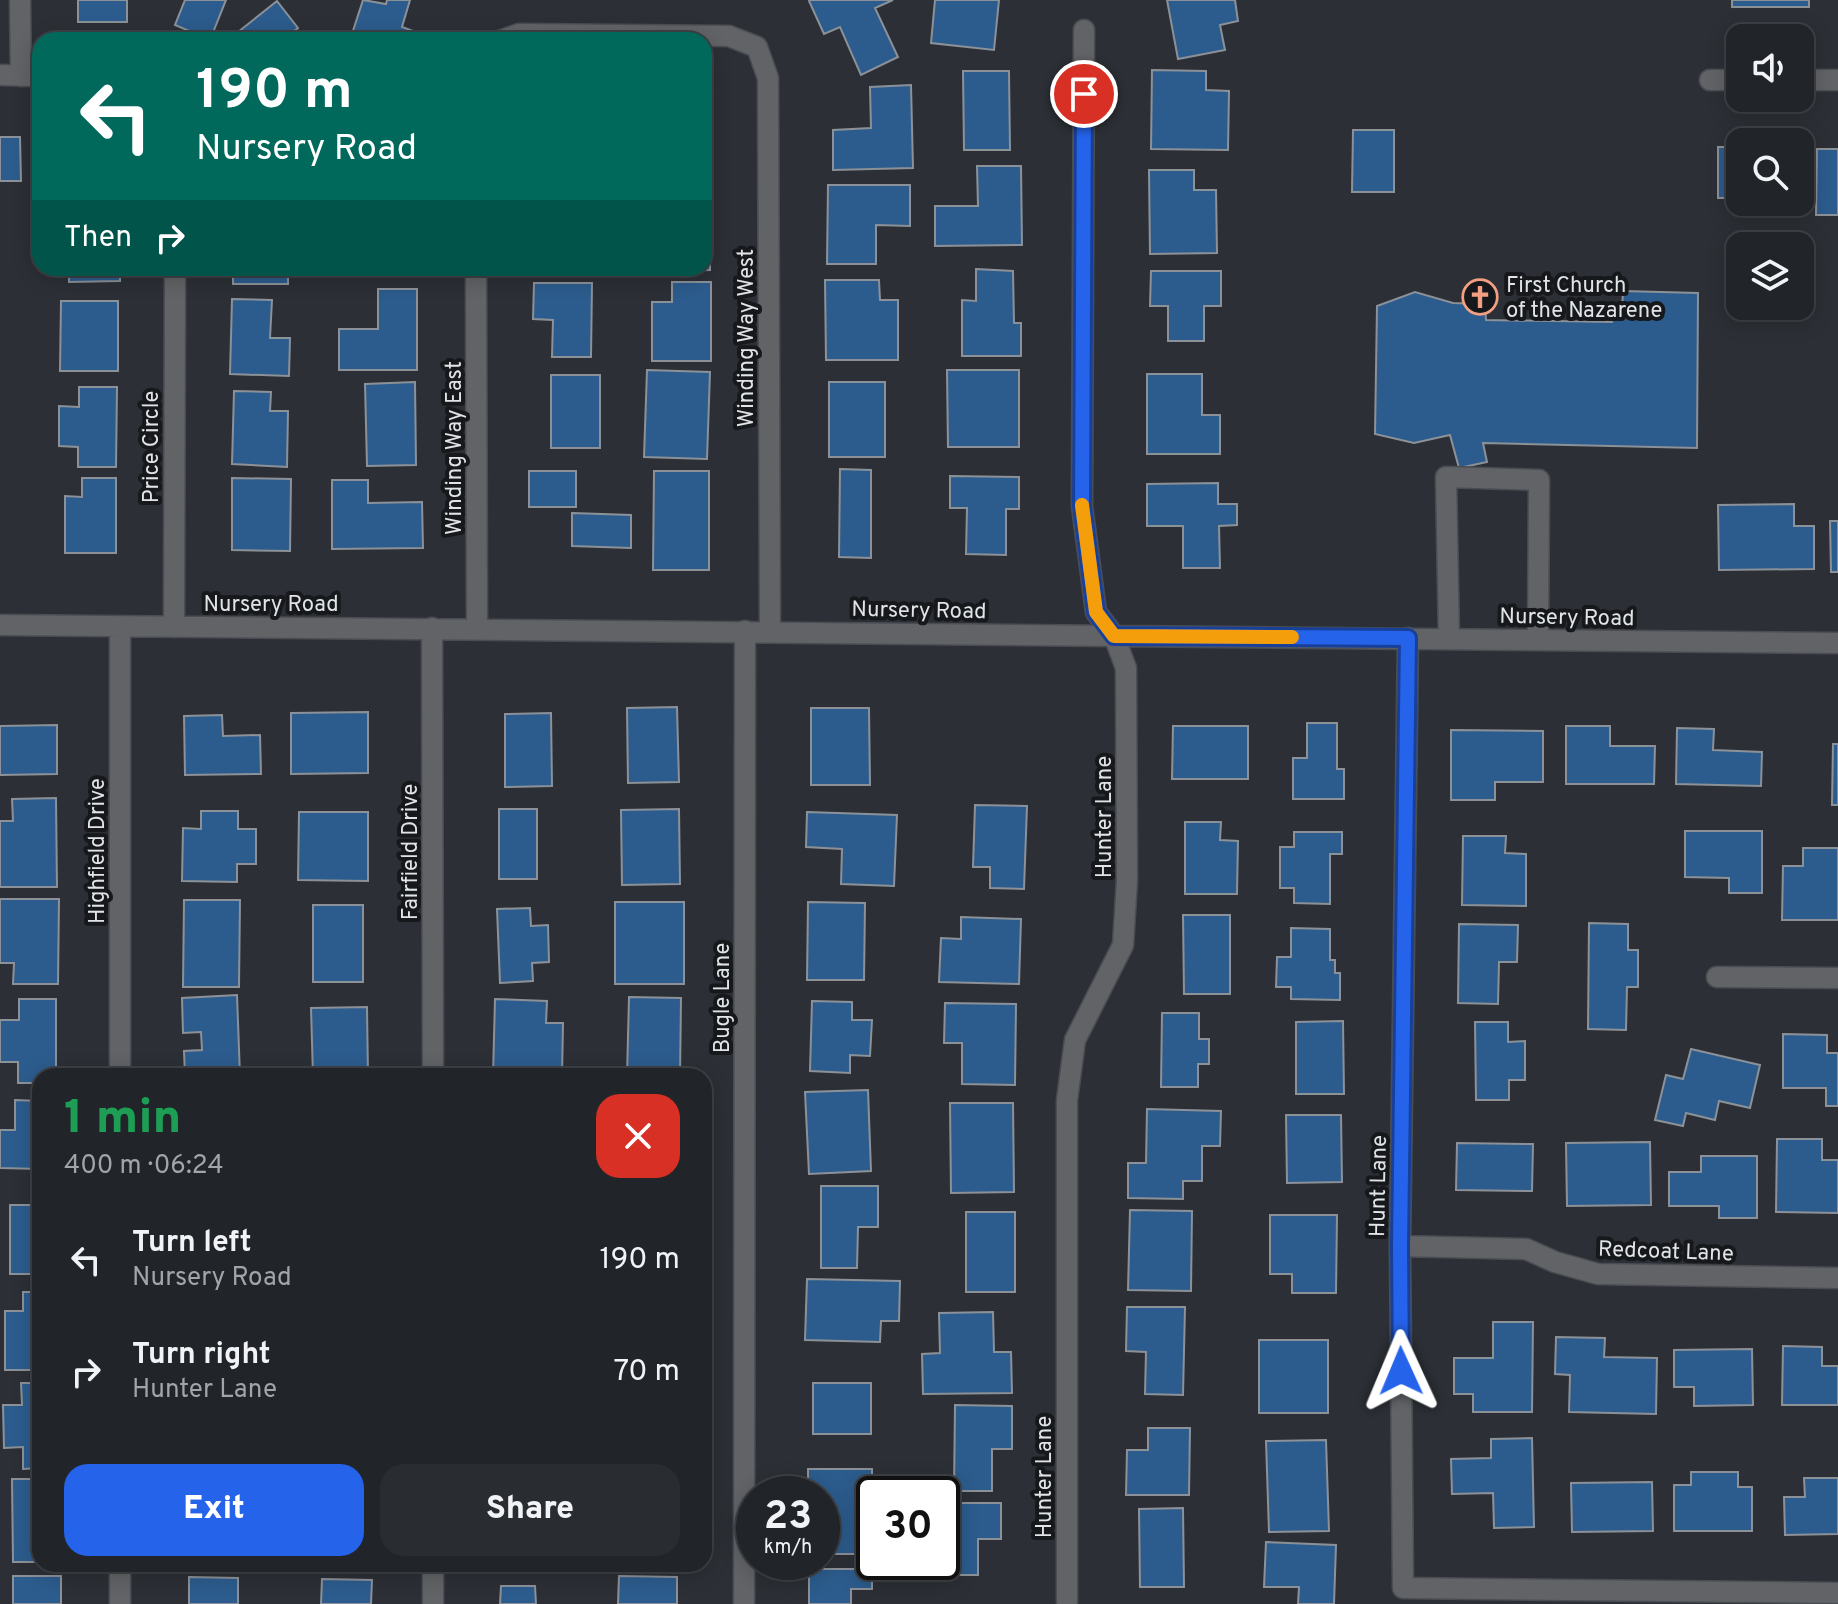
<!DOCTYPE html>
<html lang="en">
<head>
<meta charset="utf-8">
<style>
  :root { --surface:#212428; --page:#292c30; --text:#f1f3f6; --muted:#a2a4a8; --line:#3e4145; --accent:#2563eb }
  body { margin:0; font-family:Overpass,sans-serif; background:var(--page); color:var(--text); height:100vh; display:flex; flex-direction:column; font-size:30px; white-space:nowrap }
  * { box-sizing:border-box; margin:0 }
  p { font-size:26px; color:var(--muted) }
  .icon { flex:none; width:44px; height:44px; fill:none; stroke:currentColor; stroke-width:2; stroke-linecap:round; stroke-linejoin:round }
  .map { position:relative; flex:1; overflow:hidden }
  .panel { position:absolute; left:32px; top:1068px; width:680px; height:504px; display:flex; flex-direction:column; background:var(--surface); border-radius:24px; box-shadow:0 4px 20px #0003,0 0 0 2px var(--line) }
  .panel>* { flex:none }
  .top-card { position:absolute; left:32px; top:32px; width:680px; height:244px; border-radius:24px; box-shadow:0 4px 20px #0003,0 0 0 2px var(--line); background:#00695c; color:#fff; overflow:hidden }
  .tools { position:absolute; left:1726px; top:24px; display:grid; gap:16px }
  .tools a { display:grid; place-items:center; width:88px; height:88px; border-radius:16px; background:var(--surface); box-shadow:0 4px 20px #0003,0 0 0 2px var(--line); font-size:40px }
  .speed { position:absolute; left:736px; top:1476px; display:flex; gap:16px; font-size:40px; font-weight:700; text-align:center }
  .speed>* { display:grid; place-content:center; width:104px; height:104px; border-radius:50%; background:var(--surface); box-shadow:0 4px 20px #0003,0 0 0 2px var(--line); line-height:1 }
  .speed small { font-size:20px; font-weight:400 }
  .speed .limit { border:4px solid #111; border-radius:12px; background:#fff; color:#111 }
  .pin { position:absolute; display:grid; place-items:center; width:68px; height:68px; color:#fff; margin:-34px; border:4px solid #fff; border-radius:50%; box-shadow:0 2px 8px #0007 }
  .me { position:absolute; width:88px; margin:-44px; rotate:359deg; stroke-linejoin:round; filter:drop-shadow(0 0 6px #0008) }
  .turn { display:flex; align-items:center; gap:28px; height:168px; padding:0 32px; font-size:36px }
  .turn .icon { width:104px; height:104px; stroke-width:2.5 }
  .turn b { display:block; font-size:56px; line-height:68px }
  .then { display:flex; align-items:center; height:76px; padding:0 32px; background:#0003; gap:16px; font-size:30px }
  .round { display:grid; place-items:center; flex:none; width:84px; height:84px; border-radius:24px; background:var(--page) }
  .head { display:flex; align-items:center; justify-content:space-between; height:136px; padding:0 32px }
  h1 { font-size:48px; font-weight:800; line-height:60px; color:#1e9e55 }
  .cta { display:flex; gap:16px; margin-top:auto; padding:16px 32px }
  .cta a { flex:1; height:92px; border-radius:24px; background:var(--accent); color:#fff; font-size:32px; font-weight:800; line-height:92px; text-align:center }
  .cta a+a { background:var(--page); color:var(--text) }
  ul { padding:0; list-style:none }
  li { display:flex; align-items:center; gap:24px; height:112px; padding:0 32px }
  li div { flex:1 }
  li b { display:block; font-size:30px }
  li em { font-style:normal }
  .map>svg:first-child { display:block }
  .building { fill:#2c5c8d; stroke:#8c9198; stroke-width:2 }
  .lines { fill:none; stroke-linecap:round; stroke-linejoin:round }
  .minor-casing { stroke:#494d52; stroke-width:23 }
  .minor { stroke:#616366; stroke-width:20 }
  .route-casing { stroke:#184099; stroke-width:20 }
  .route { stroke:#2563eb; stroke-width:14 }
  .slow { stroke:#f59e0b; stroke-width:14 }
  .labels { text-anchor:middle; stroke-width:8; stroke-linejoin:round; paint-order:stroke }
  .poi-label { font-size:22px; fill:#e0e4e7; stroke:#16181b; text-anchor:start }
  .street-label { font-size:22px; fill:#e0e4e7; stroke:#16181b }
</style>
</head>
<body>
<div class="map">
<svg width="1838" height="1604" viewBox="0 0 1838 1604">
  <rect width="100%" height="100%" fill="#2c3036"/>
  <path class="building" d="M78 0H127V22H78Z
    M185 0H226L210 40 175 25Z
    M363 0 386 4 387 0H410L402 27 424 35 422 40H350Z
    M811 0H893L875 8 898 57 861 75 840 27 824 34 809 1Z
    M935 0H999L994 50 931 43Z
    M1167 0H1235L1238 21 1220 25 1225 50 1178 59Z
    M1732 0H1809V7H1732Z
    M277 1 298 28 283 40H228Z
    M1152 70 1206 71V90L1229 91 1228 150 1151 149Z
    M963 71H1009L1010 150H964Z
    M911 85 913 168 833 170V130L871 128 870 87Z
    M704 93H713L711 152H704Z
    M33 125H40V188H34Z
    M1353 130H1394V192H1352Z
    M0 137H20L21 181H0Z
    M1718 147H1740V198H1718Z
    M1817 149H1838V215H1816Z
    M977 166H1021L1022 245 935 246V206H978Z
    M1149 170H1194V190H1216L1217 253 1150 254Z
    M828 185H910V226L876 225V264H827Z
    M704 186H709L710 270 672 271V268H704Z
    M69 268H120V281L69 282Z
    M233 268H288V284H233Z
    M376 268H415V272L376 271Z
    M976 269 1013 271 1014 323H1021V356H962V300L976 301Z
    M1151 271H1221V306H1204V341H1168V306H1150Z
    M825 280H879L880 300H898V360H826Z
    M672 282H711V361H652V302H672Z
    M534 283H592L591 357H552L553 320 533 319Z
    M378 289H417V370H339V329H378Z
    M1623 291 1698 293 1697 448 1483 443 1487 462 1459 468 1450 435 1414 443 1375 434 1377 306 1415 292 1453 303 1485 304 1486 320 1612 322 1613 310 1622 309Z
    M232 299 272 300 270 338H290L289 376 230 374Z
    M61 301H118V371H60Z
    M647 370 710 372 707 459 644 457Z
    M947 370H1019V447H948Z
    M1147 374H1202V415H1220V454H1147Z
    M551 375H600V448H551Z
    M415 382 416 465 367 466 365 384Z
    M829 382H885V457H829Z
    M79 387H117L116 467H78V447L59 446V406L79 407Z
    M234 391 271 392 270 411H288L287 467 232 464Z
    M840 469 871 470V558L839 557Z
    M529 471H576V507H529Z
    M654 471H709V570H653Z
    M950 476 1019 477V509H1006V555L966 554 967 508H950Z
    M82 478H116V553H65V496L82 497Z
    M232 478 291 479 290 551 232 550Z
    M332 480H368V503L422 502 423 548 332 549Z
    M1218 483V504H1237V525L1219 526 1220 568H1183V526H1147V484Z
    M1794 504V526H1814V569L1719 570 1718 505Z
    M572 513 631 515V548L572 546Z
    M1830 521H1838V572H1831Z
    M677 707 679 782 628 783 627 708Z
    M811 708H869L870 785H811Z
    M368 712V773L291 774V713Z
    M551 713 552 786 505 787V714Z
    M222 715 223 736 260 735 261 774 185 775 184 716Z
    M1307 723H1337V769H1344V799H1293V758H1307Z
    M57 725V774L0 775V726Z
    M1173 726H1248V779H1172Z
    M1566 726H1610V746H1655L1654 784H1566Z
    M1677 728 1714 729 1713 750 1762 752 1761 786 1676 784Z
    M1451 730 1543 731V782H1495V800H1451Z
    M1833 744H1838V805H1832Z
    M56 798 57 887H0V821H13L12 799Z
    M975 805 1027 806 1024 889 990 888V867H973Z
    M499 809H537V879H499Z
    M679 809 680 884 622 885 621 810Z
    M201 811H238V829H256V864H237V882L182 881 183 828 201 829Z
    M299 812H368V881L298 880Z
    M807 812 897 815 894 886 841 884 842 849 806 847Z
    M1185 822H1221L1220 840 1238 841 1237 894H1185Z
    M1685 831H1762V893H1729V878L1685 877Z
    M1294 832H1342V854H1330V904L1294 903V888H1280V847H1294Z
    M1463 836H1506L1505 853 1526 854V906L1462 905Z
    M1803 848H1838V920H1782L1783 866H1803Z
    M0 899H59L58 984H13L14 963H0Z
    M184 900H240L239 987H183Z
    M615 902H684V984H615Z
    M808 902 865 903 864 980H807Z
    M313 905H363V982H313Z
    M530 908 531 926 548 925 549 962 532 963 533 981 500 983 497 909Z
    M1183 915H1230V994H1184Z
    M961 917 1021 919 1019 984 939 982 941 938 961 939Z
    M1589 923 1628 924V950H1638V987H1627L1626 1030 1588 1029Z
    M1459 924 1518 925 1517 962H1499L1498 1004 1458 1003Z
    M1291 928 1330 929V960H1335V973H1340V1000L1291 999V987H1276L1277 957H1291Z
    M237 995 240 1076H185L184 1051 202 1050 201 1032 183 1033 182 998Z
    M629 997 681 998 680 1076H627Z
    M19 999H56V1076H40V1083H18V1062H0V1020H19Z
    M495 999 547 1001 546 1023H563L562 1076H493Z
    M812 1001 852 1002V1020H872L870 1056 850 1055V1073L810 1071Z
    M945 1003 1016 1004 1015 1085 962 1084V1043H944Z
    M367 1007 368 1076H313L311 1008Z
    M1162 1013H1199V1039H1209V1064H1198V1087H1161Z
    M1343 1021 1344 1094H1296V1022Z
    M1475 1022H1508V1042L1525 1041V1080H1509V1100H1476Z
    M1783 1034 1827 1035V1053H1838V1106H1826V1088H1783Z
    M1691 1049 1760 1065 1750 1108 1719 1101 1715 1120 1686 1113 1683 1126 1655 1120 1666 1075 1683 1079Z
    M868 1090 871 1171 809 1174 805 1092Z
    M15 1100 40 1101V1169L0 1168V1130H15Z
    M950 1103H1013L1014 1192 951 1193Z
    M1147 1109 1221 1111 1220 1146H1202V1181H1183V1199L1128 1198V1163H1146Z
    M1286 1115H1341L1342 1182 1287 1183Z
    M1777 1139H1822V1160H1838V1213L1776 1212Z
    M1650 1142 1651 1205 1567 1206 1566 1143Z
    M1457 1143 1533 1144 1532 1191 1456 1190Z
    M1701 1156H1757V1218H1719V1206H1669V1172H1701Z
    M821 1186H878V1227H858L857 1268H821Z
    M10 1205H40V1274H10Z
    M1130 1210 1192 1211 1191 1291 1128 1290Z
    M966 1212H1015V1292H966Z
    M1270 1215H1337L1336 1293H1292V1274H1270Z
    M807 1279 900 1281 899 1321H881L880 1342 805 1340Z
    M23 1292H40V1370H5V1311H23Z
    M1127 1307H1185L1183 1395 1145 1394 1146 1352 1126 1351Z
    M993 1312 994 1352H1011L1012 1393 923 1394 922 1354 940 1353 939 1313Z
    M1493 1322H1533L1532 1412H1473V1394H1454V1358H1493Z
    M1556 1337 1605 1338 1604 1357 1657 1358 1656 1414 1569 1412 1570 1375 1555 1374Z
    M1259 1340H1328V1413H1259Z
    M1783 1346 1822 1347V1366H1838V1405H1782Z
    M1752 1349 1753 1405 1694 1406V1387H1674V1350Z
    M21 1383H40V1468L23 1469V1447L4 1448 3 1405H22Z
    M813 1383H871V1434H813Z
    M955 1405 1012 1406V1449H992V1491H954Z
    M1148 1428H1190L1189 1495H1126L1127 1450H1148Z
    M1532 1438 1534 1527 1494 1528 1493 1493 1452 1494 1451 1459 1491 1458V1439Z
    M1326 1440 1329 1531 1269 1532 1266 1441Z
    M808 1469H872V1554H822V1494H808Z
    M1691 1472H1738V1487H1752V1531H1674V1485H1691Z
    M1804 1478H1838V1534L1785 1535 1784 1497H1805Z
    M12 1479H40V1562H13Z
    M1652 1482 1653 1531 1572 1532 1571 1483Z
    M942 1503H1001V1539H978V1575H932V1562H942Z
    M1183 1508 1184 1587H1140L1139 1509Z
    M1266 1542 1336 1545 1334 1604H1298L1299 1587H1264Z
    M809 1569H872V1589H851V1604H809Z
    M13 1576H61V1604H13Z
    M619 1576 677 1577V1604H618Z
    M189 1577 238 1578V1604H189Z
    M322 1579 372 1580 371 1604H321Z
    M501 1586H535L536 1604H500Z"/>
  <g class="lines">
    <defs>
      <path id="minor" d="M20 0 21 76
        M502 40 519 34 729 36 757 47 768 78 770 631
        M0 75 40 76
        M1710 80H1740
        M1800 80H1838
        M476 268 477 629
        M0 625 1838 643
        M120 626V1076
        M174 627 175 268
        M432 628 433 1076
        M1408 638 1400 1246 1403 1588 1838 1593
        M1449 639 1446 477 1539 480 1538 639
        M1717 977 1838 978
        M1400 1246 1526 1249 1555 1262 1598 1274 1838 1278
        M433 1564V1604
        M1067 1601V1100L1075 1040 1123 945 1127 880 1126 668 1114 636 1096 612 1082 506 1084 30
        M120 1604V1564
        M744 1604 745 631"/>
    </defs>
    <use href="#minor" class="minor-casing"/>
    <use href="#minor" class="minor"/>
  </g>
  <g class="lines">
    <defs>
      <path id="route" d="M1084 94 1082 506 1096 612 1114 636 1408 638 1400 1246 1401 1371"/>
    </defs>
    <use href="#route" class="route-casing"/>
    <use href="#route" class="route"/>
    <path class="slow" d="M1082 505 1096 612 1114 636 1292 637"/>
  </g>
  <defs>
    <symbol id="church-ring" viewBox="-11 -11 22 22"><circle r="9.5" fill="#16181b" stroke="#f2a081" stroke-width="1.5"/><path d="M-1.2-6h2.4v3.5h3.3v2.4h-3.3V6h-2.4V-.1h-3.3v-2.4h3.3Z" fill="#f2a081"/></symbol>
  </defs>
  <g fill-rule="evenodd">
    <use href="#church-ring" x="1460" y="277" width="40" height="40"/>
  </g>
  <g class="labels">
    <g class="poi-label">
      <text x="1506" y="292">First Church<tspan x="1506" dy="25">of the Nazarene</tspan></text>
    </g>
    <g class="street-label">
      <text transform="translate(745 338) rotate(-90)" y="8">Winding Way West</text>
      <text transform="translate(150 447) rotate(-90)" y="8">Price Circle</text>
      <text transform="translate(453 448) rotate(-90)" y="8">Winding Way East</text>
      <text x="271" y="611">Nursery Road</text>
      <text transform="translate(919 609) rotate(1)" y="8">Nursery Road</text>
      <text transform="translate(1567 616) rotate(1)" y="8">Nursery Road</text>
      <text transform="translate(1103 817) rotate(-90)" y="8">Hunter Lane</text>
      <text transform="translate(96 851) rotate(-90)" y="8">Highfield Drive</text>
      <text transform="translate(409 852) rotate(-90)" y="8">Fairfield Drive</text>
      <text transform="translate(721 998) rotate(-90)" y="8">Bugle Lane</text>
      <text transform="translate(1377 1186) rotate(-89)" y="8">Hunt Lane</text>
      <text transform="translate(1666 1250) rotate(2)" y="8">Redcoat Lane</text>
      <text transform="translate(1043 1477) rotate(-90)" y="8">Hunter Lane</text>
    </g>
  </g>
</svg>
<div class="tools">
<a><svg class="icon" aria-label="sound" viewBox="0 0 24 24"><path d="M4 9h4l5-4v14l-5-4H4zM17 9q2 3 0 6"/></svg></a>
<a><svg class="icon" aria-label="search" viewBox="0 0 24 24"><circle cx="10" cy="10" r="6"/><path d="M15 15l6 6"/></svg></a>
<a><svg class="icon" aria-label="layers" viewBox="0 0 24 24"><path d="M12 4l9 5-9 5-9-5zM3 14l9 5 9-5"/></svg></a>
</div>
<div class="speed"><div>23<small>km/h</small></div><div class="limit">30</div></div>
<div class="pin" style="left:1084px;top:94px;background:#d93025"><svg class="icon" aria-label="arrive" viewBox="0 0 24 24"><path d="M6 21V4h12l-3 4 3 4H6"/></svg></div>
<svg class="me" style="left:1401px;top:1371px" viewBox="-20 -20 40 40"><path d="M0-17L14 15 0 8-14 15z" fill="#2563eb" stroke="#fff" stroke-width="4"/></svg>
<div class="top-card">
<div class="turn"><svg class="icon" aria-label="left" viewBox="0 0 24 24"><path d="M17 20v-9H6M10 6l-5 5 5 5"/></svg><div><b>190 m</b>Nursery Road</div></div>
<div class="then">Then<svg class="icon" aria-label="right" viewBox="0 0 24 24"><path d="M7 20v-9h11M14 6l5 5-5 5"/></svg></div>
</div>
<section class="panel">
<div class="head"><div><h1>1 min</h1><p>400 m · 06:24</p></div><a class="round" style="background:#d93025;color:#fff"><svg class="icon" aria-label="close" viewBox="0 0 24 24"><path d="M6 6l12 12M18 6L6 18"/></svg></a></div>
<ul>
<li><svg class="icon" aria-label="left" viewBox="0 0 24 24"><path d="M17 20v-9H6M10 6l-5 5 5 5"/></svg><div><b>Turn left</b><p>Nursery Road</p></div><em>190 m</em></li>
<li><svg class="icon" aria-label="right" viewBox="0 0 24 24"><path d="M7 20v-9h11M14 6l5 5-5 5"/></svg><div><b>Turn right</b><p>Hunter Lane</p></div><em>70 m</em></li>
</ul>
<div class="cta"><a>Exit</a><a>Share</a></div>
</section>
</div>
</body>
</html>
